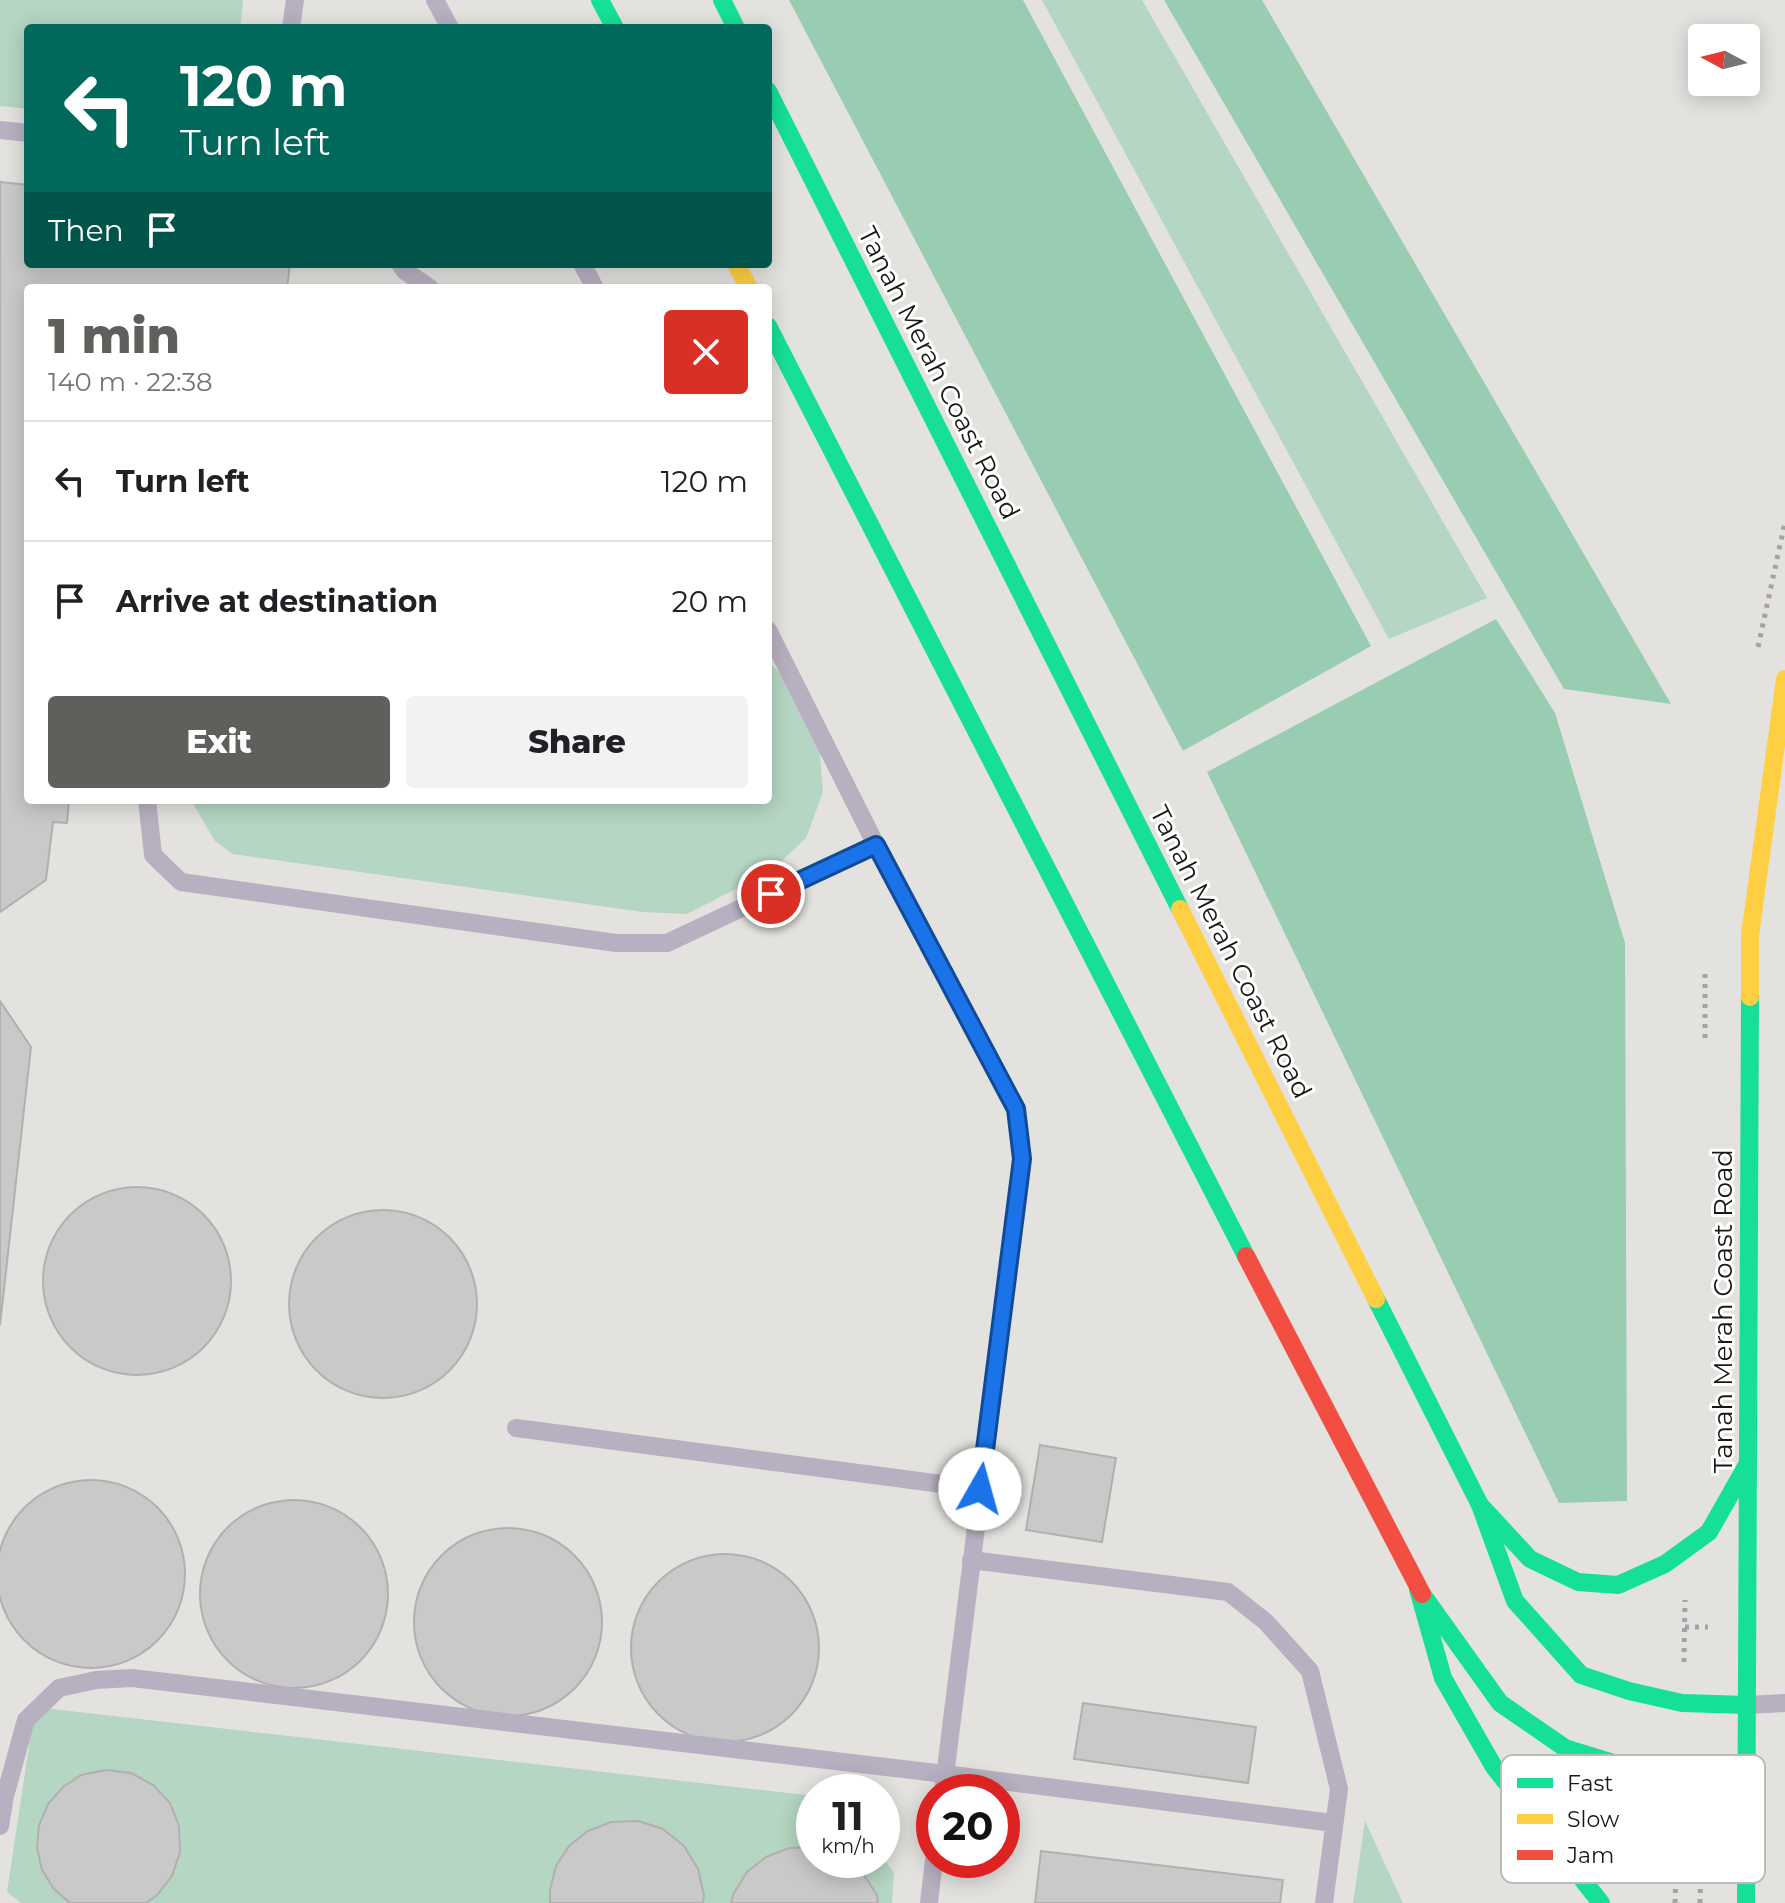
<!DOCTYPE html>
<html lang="en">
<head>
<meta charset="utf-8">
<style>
  :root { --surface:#fff; --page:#f2f2f2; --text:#202124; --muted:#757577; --line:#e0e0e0; --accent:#605f5c }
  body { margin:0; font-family:Montserrat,sans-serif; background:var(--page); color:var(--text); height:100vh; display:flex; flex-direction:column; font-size:30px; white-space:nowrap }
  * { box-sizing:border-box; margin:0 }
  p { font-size:26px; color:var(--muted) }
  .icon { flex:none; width:44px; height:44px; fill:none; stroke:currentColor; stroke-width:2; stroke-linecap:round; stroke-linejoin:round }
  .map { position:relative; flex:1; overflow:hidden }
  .drawer { position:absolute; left:24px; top:284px; width:748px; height:520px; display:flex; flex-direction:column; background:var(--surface); border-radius:8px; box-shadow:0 4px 20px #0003 }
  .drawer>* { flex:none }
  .banner { position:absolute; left:24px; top:24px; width:748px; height:244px; border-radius:8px; box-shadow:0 4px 20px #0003; background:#00695c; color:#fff; overflow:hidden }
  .needle { width:52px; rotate:277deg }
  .fabs { position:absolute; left:1688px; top:24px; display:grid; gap:16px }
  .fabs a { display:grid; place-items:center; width:72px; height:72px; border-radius:8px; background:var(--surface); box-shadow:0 4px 20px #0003; font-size:40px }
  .speed { position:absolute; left:796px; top:1774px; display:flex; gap:16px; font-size:40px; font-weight:700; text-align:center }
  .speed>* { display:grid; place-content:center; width:104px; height:104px; border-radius:50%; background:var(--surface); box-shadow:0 4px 20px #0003; line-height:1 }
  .speed small { font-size:20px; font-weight:400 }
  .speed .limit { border:12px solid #d22; background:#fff; color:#111 }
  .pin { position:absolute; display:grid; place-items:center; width:68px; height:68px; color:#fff; margin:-34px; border:4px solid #fff; border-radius:50%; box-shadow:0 2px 8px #0007 }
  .me { position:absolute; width:88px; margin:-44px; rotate:7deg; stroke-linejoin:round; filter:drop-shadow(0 0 6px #0008) }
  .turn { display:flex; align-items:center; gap:28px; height:168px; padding:0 24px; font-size:36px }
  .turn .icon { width:104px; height:104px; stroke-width:2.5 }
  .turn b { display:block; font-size:56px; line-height:68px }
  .then { display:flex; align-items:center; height:76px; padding:0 24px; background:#0003; gap:16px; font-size:30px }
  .round { display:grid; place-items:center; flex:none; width:84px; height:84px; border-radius:8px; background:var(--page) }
  .head { display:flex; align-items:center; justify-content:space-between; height:136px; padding:0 24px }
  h1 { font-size:48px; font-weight:800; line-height:60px; color:var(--accent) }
  .primary-button { display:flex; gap:16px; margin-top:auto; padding:16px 24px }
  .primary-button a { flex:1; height:92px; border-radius:8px; background:var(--accent); color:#fff; font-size:32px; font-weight:800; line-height:92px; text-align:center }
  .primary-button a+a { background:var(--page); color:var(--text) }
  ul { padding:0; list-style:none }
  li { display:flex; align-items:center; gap:24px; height:120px; padding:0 24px; border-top:2px solid var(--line) }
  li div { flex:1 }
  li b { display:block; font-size:30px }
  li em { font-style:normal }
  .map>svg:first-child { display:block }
  .green { fill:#b5d6c2 }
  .forest { fill:#99cdb1 }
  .building { fill:#cac9c9; stroke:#b1b0b0; stroke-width:2 }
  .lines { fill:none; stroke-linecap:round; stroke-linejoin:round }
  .path { stroke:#a5a1a9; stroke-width:5; stroke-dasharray:4 6; stroke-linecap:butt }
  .lane { stroke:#b7b0c0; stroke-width:18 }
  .fast { stroke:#16e098; stroke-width:18 }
  .slow { stroke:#ffcf43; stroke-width:18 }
  .jam { stroke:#f24e42; stroke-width:18 }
  .route-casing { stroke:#114b97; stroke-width:20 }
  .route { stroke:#1a73e8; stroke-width:14 }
  .labels { text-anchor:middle; stroke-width:6; stroke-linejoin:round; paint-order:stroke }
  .street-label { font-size:26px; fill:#191815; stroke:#fff }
  .key { fill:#fff; stroke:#babab9; stroke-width:2 }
  .key-label { font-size:22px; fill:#191815 }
</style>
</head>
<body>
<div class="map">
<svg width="1785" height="1903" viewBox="0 0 1785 1903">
  <rect width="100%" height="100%" fill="#e4e2df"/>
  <path class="green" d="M0 0H243L240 28H28V109L0 106Z
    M1042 0H1142L1487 598 1389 639Z
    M768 661 780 673 820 753 823 792 806 838 771 871 687 914 643 912 233 854 215 841 191 800H768Z
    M35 1707 814 1796V1860H882V1857L894 1873 892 1903H21L7 1892Z
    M1365 1821 1403 1903H1353Z"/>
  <path class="forest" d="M789 0H1023L1371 646 1183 751Z
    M1164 0H1262L1671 704 1564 689Z
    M1496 619 1555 713 1625 943 1627 1501 1559 1503 1207 772Z"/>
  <path class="building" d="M0 182 28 185V264H290L287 288H28V800H69L67 823 53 822 46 880 0 912Z
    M0 1001 31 1047 0 1325Z
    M43 1281a94 94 0 1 1 188 0a94 94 0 1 1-188 0Z
    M289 1304a94 94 0 1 1 188 0a94 94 0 1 1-188 0Z
    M1040 1445 1116 1458 1102 1542 1026 1530Z
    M-3 1574a94 94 0 1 1 188 0a94 94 0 1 1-188 0Z
    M200 1594a94 94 0 1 1 188 0a94 94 0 1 1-188 0Z
    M414 1622a94 94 0 1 1 188 0a94 94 0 1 1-188 0Z
    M631 1648a94 94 0 1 1 188 0a94 94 0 1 1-188 0Z
    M1083 1703 1256 1727 1248 1783 1074 1759Z
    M106 1770 131 1773 153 1785 170 1803 179 1826 180 1852 172 1876 157 1895 146 1903H70L54 1889 42 1870 37 1848 39 1825 48 1804 63 1787 81 1775Z
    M638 1821 663 1829 684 1846 698 1869 704 1895 703 1903H550V1890L556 1866 569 1846 588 1831 611 1822Z
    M814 1847V1860H847L862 1872 877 1895 878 1903H731L734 1893 747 1872 766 1857 789 1848Z
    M1041 1851 1283 1880 1280 1903H1035Z"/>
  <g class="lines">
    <path class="path" d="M1758 647 1785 522
      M1705 1038V968
      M1685 1627H1708
      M1684 1662 1685 1600
      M1676 1880H1703
      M1675 1903 1678 1816
      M1700 1903 1701 1856"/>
    <path class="lane" d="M435 0 450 28
      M291 28 295 0
      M0 130 28 133
      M400 264 405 271 430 288
      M582 264 595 288
      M768 630 876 845 1016 1109 1022 1159 943 1792
      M147 800 153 855 181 882 616 943H667L876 845
      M516 1428 980 1489
      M971 1560 1228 1592 1266 1622 1310 1671 1339 1789 1324 1903
      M1747 1705 1785 1703
      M0 1826 5 1796 26 1720 59 1688 96 1680 132 1678 945 1774 1333 1823
      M929 1903 934 1860"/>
    <path class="fast" d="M600 0 615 28
      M722 0 736 28
      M768 91 1180 909
      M768 326 1246 1256
      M1376 1299 1480 1505 1515 1601 1581 1675 1629 1691 1682 1703 1747 1705
      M1480 1505 1530 1559 1578 1582 1618 1585 1665 1564 1709 1532 1747 1465
      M1418 1589 1443 1678 1494 1767 1601 1903
      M1422 1594 1500 1703 1565 1748 1630 1768 1680 1777H1747
      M1746 1903 1750 997"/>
    <path class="slow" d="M736 264 749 288
      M1180 909 1376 1299
      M1750 997V935L1785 679"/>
    <path class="jam" d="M1246 1256 1422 1594"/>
  </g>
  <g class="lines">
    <defs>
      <path id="route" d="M771 894 876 845 1016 1109 1022 1159 980 1489"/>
    </defs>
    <use href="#route" class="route-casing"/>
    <use href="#route" class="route"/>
  </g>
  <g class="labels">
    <g class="street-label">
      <text transform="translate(939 373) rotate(63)" y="9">Tanah Merah Coast Road</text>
      <text transform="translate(1231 952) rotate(63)" y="9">Tanah Merah Coast Road</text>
      <text transform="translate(1723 1311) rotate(-90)" y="9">Tanah Merah Coast Road</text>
    </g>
  </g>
  <rect x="1501" y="1755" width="264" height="128" rx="12" class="key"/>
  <rect x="1517" y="1778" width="36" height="10" fill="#16e098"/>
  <rect x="1517" y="1814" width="36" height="10" fill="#ffcf43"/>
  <rect x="1517" y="1850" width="36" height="10" fill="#f24e42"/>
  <g class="key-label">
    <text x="1567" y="1791">Fast</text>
    <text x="1567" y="1827">Slow</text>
    <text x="1567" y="1863">Jam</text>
  </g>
</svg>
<div class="fabs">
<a><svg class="needle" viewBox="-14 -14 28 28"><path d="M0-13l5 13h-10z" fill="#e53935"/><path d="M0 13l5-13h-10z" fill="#757577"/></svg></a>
</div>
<div class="speed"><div>11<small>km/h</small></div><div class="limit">20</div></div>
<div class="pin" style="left:771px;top:894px;background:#d93025"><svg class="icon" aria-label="arrive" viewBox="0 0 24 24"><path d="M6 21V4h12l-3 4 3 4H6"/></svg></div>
<svg class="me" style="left:980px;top:1489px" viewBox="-20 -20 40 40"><circle r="19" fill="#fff"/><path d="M0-13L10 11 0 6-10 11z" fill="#1a73e8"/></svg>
<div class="banner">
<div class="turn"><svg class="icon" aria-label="left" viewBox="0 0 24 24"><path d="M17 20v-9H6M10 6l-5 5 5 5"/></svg><div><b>120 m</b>Turn left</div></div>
<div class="then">Then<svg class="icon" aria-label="arrive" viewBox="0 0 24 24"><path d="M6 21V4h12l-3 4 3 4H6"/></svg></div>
</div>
<section class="drawer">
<div class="head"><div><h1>1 min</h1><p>140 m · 22:38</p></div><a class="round" style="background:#d93025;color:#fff"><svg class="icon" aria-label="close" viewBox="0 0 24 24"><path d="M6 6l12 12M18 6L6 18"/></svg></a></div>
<ul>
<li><svg class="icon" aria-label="left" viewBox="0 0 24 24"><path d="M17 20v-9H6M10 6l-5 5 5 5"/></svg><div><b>Turn left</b></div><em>120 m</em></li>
<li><svg class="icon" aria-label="arrive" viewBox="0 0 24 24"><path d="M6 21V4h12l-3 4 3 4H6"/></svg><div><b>Arrive at destination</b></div><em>20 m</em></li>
</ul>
<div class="primary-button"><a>Exit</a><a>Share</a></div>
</section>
</div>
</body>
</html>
